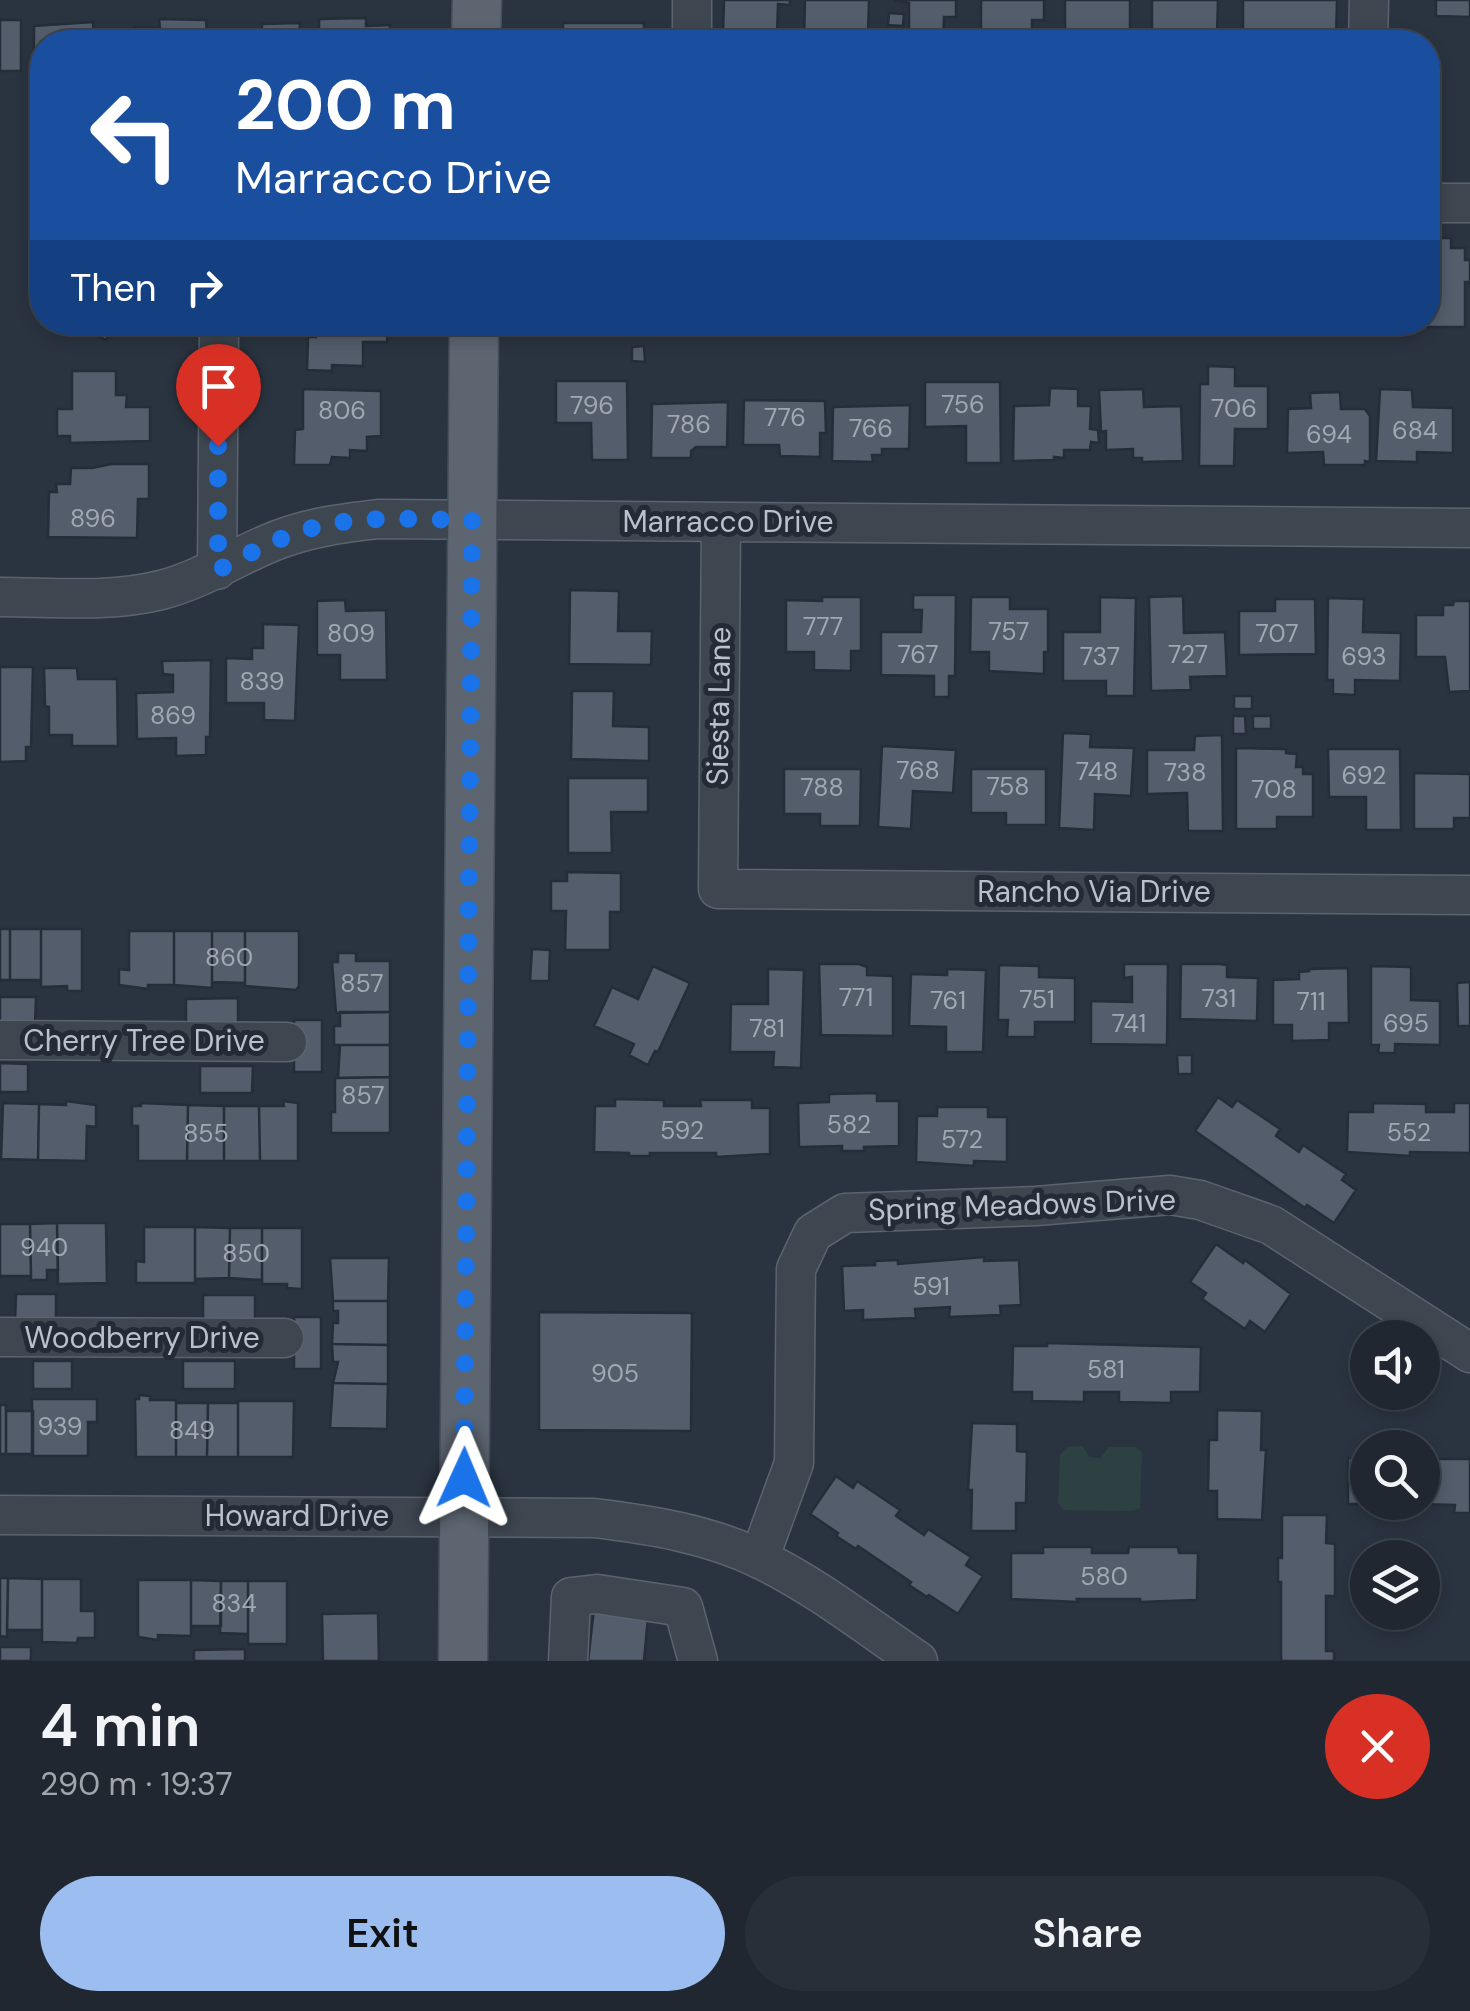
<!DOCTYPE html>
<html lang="en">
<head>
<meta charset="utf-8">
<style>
  :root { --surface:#202730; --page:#282f38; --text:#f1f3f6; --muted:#a2a5ab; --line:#3d444c; --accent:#9bbdef }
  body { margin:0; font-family:"DM Sans",sans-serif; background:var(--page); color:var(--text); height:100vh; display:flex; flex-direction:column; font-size:38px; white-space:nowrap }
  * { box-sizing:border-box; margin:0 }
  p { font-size:32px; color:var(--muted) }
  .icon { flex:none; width:55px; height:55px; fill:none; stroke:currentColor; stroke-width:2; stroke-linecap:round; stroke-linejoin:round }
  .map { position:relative; height:1661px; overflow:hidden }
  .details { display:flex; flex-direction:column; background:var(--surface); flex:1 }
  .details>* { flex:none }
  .banner { position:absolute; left:30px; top:30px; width:1410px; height:305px; border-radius:40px; box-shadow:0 5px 15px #0003,0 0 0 2px var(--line); background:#1a4fa0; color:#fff; overflow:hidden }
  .buttons { position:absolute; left:1350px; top:1320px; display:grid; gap:20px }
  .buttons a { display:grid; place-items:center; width:90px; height:90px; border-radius:50%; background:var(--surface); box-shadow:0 5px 15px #0003,0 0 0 2px var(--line); font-size:50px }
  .pin { position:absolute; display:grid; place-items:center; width:85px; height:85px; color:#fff; margin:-102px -42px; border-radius:50% 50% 50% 0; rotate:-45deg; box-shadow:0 0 10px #0007 }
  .pin .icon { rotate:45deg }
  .me { position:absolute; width:110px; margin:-55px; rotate:1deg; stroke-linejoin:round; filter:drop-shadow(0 0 8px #0008) }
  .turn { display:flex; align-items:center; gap:35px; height:210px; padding:0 40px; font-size:45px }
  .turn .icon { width:130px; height:130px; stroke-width:2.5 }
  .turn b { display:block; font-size:70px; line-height:85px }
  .then { display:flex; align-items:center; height:95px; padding:0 40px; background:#0003; gap:20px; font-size:38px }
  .round { display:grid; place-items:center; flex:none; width:105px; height:105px; border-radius:52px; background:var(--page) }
  .headline { display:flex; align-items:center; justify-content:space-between; height:170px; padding:0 40px }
  h1 { font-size:60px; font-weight:600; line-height:75px }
  .cta { display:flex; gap:20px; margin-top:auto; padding:20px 40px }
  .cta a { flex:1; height:115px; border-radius:60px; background:var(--accent); color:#111; font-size:40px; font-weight:600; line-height:115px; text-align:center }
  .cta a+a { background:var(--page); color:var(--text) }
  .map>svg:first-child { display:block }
  .green { fill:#2d4142 }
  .building { fill:#535d6b; stroke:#242d38; stroke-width:2.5 }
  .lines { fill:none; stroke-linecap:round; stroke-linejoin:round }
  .minor-casing { stroke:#5b646e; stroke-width:41 }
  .major-casing { stroke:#474f5a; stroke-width:51 }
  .minor { stroke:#3e4650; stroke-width:38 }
  .major { stroke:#5c6570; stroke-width:48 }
  .route { stroke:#1a73e8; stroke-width:18; stroke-dasharray:0 32.4 }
  .labels { text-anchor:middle; stroke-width:10; stroke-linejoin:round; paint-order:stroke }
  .number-label { font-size:25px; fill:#a0a8b2 }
  .street-label { font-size:30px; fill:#bac1ca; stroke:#222b36 }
</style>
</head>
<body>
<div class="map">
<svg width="1470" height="1661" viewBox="0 0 1470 1661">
  <rect width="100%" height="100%" fill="#2a3440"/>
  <path class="green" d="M1082 1446 1090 1457 1100 1458 1109 1447H1136L1142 1453 1140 1508 1132 1511 1064 1510 1058 1503 1060 1455 1068 1447Z"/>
  <path class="building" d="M724 0H790V5L778 4 777 37H742V32H723Z
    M805 0H869L868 33H856V42H804Z
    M894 0H956V17H944L943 42H909V3Z
    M981 0H1044V20H1032V42H981Z
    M1065 0H1130V42H1065Z
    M1152 0H1218L1217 36 1202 37 1201 42H1166L1167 31 1152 30Z
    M1243 0H1337L1336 42H1277V31L1243 30Z
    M1436 0H1470V17L1436 16Z
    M889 13 904 14 903 26 888 25Z
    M366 18V26L390 25V42H311V34H319V19Z
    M159 19 206 20 207 35H204L203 42H134L135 27 160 28Z
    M0 20H21V71H0Z
    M93 22 94 36 81 37 82 42H42V56H34V26Z
    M300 23 299 42H261L262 24Z
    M563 23H644V42H563Z
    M1428 238H1451V248H1465V260H1470V282H1465V327H1398V322H1428Z
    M68 322H114L106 340Z
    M316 322H388L387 342H363V366L332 365V371L307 370 308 337H316Z
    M707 322H728V334L706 335Z
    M644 346 645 362 632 361V347Z
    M1208 366 1235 367V386H1268V429H1235L1234 466H1199L1200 384H1208Z
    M72 371H116V395H127L126 407H150V441L70 443V436H57V409H72Z
    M556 381H627L628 460H592L591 423H556Z
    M925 382H1000L1001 463H966V426L925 427Z
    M1050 388 1078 389V406H1091L1090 429 1098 430 1099 443 1091 442 1090 450H1064V458L1054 457V460L1013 461 1014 406 1049 405Z
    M303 389 381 391V436L367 437V451L350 450V458L332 457 330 465H294L295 430 303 429Z
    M1143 389 1144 407 1181 406 1183 461 1142 462V458H1133V449L1106 450V431L1101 432 1099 390Z
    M1380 389 1412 390 1413 407 1453 408V453L1417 452V462L1376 461Z
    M1340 392 1341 409H1365L1370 416V462L1365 461V465H1324L1323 452 1287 453 1288 409 1311 408 1310 393Z
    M744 400 825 401 826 433H820V457L780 456 779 445H743Z
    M728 402 727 447H696L691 451V458H651L652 404Z
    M910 405 909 449H882V455H872L873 462 832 461 833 407Z
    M111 464H149V499H138L137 538 48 537 49 492H57L56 484H70L71 468H92Z
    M570 590 619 591 618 631H652L651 665 569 664Z
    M913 595H956L955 676H949V697H934V676L881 675V632H921L922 610H913Z
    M1183 596 1184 633 1225 632 1227 676 1190 677 1191 690 1151 691 1149 597Z
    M822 597H861V651H851V671L814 670V652H786V600L822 601Z
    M971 597H1010V609H1048V652H1044V674L989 671V652H970Z
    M1100 597 1136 598 1134 696H1106V681H1063V632H1100Z
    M1328 598 1364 599 1363 632 1401 633 1400 681 1355 680V695L1333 694V680H1327Z
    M1275 599H1315L1316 654 1239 655V611H1275Z
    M345 600 346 611 386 610 387 680H340V655H317V601Z
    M1454 601H1470V691L1449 692 1445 657H1416V615H1443V605H1453Z
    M263 624 299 625 295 721 264 720V703H226V658L252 659V648H263Z
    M211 660 210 737H206V755L176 756V738L137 739 136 693 173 692V675L163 674 162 661Z
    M0 667H33L31 747H26V761L0 762Z
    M44 668H77L78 679H117L118 746H72V735H49V707L45 706Z
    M572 691H614L613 726 649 727V761L571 759Z
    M1234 696H1252V709H1234Z
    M1233 716H1245L1246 734H1233Z
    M1253 716H1271V729H1253Z
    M1063 733 1091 734 1090 747 1134 748 1131 796 1095 794 1094 830 1059 828Z
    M1222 735 1223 831H1188L1187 793 1147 794V750H1194L1195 736Z
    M882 746 956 750 953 793 913 791 911 829 878 827Z
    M1236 748 1286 749V753L1297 754 1296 767H1303V774H1313V817H1277V829H1236Z
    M1328 749H1400L1401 830H1366V797H1329Z
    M784 769H861L860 826H820V814H784Z
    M971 769H1046V825H1006V813H971Z
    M1414 773 1470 774V818H1454V829H1414Z
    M568 778H648V812H611L612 853H568Z
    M567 872 621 873V912H610V950H565L566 911H551V881H567Z
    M0 929H10V980H0Z
    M10 929H41V980H10Z
    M41 929H82V991H67V986L41 987Z
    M129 931H174V985H148V989L119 985V969L129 970Z
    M174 931H212V988L174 985Z
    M212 931H245V983L212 982Z
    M245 931H299V986L296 990 245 986Z
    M532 949 550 950 549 981H530Z
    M338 953H356V961H390V1012L336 1013 332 962H338Z
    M819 964H859L867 967V975L893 976V1036L821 1035Z
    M1124 964H1168L1167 1045 1091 1044V1001L1132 1002V977L1124 978Z
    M1181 964H1219L1227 965V977L1258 978 1257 1021 1180 1019Z
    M999 965 1039 966V977L1075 978V1022H1035V1037H1007L1008 1020H998Z
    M653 966 690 983 658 1052 655 1051 648 1065 629 1055 634 1044 594 1026 612 987 638 999Z
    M1371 966 1411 967V1000L1440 1001V1045L1395 1044V1053H1378L1379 1045H1371Z
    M1348 968 1349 1023H1329V1040L1292 1041V1025H1273V980L1299 979V972L1309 971V969Z
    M768 969 804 970 801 1068 773 1067 774 1052H730L731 1004H768Z
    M947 969 986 970 983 1052H946V1027L909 1026 911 974 947 975Z
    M1470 982V1026H1458L1457 983Z
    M0 997H36L35 1026H0Z
    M238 998V1026L186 1027V999Z
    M340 1012H390V1045H334V1026H340Z
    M294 1020H322V1072H294Z
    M340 1045H390V1077L338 1078Z
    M1177 1055H1192V1074H1178Z
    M0 1063 28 1064V1092H0Z
    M200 1066H253L252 1093H200Z
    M390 1077V1133H331V1112H335V1078Z
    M877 1093V1101H899V1146L864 1147V1151H842V1146L799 1147 798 1103 829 1102V1094Z
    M1218 1097 1232 1107 1237 1100 1280 1129 1276 1136 1299 1152 1303 1145 1346 1174 1342 1180 1356 1190 1334 1223 1307 1205 1305 1208 1195 1131Z
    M615 1099 664 1100V1106H701L700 1100H752V1108H770V1154L716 1157V1153H650V1156H629V1153L594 1152 595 1106H615Z
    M66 1101 96 1105V1127L87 1126 86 1161 38 1160 39 1104 66 1105Z
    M283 1101 298 1103V1161H260L259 1106H284Z
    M3 1103 39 1104 38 1160 1 1159Z
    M141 1103 188 1105 187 1161H138V1126H132V1106H141Z
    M1373 1103 1426 1104V1112H1454V1103H1470V1156L1469 1153 1410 1152V1156L1347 1152 1348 1112H1373Z
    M188 1105 224 1106V1161H187Z
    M224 1106H259L260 1161H224Z
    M937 1107H988V1117H1007V1162L974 1161V1166L916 1162 917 1116H937Z
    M57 1223H106L107 1283 58 1284Z
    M57 1223 58 1270H47V1280H31L30 1224Z
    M0 1224H30L31 1276H0Z
    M144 1227H195V1283H136V1261L144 1262Z
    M195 1227 230 1228 229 1278 195 1279Z
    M230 1228H262V1280L229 1278Z
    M262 1228H302V1289L287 1288V1284H262Z
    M1216 1244 1243 1263 1245 1260 1291 1294 1265 1332 1250 1321 1245 1329 1202 1299 1206 1293 1190 1282Z
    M984 1257V1261L1019 1260 1021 1305 1000 1306 1001 1315 949 1317 950 1307 915 1309 916 1318 863 1320V1310L844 1311 842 1266 875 1265V1261L898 1260V1264Z
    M330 1258H389L388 1301H333Z
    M16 1294H56V1323H15Z
    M203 1295H255V1323H203Z
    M333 1301H388V1345L332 1344 333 1323H338V1311H333Z
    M539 1312 692 1313 691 1431 539 1430Z
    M294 1317H321V1369H294Z
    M1047 1343 1201 1347 1200 1392H1171V1403L1119 1402V1392H1084V1402L1032 1401V1392H1012L1013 1346H1047Z
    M332 1344 388 1345V1384L333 1383 338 1362H333Z
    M33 1361H72V1389H33Z
    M183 1361H235V1389H183Z
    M333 1383 388 1384 387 1429 330 1428Z
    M139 1395 150 1396V1400H176V1457H136L135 1399H139Z
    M32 1399H97V1422H88V1456H32Z
    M238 1401H294L293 1457H238Z
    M176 1403H208L207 1457H176Z
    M208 1403H238V1457H207Z
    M0 1405H6V1454H0Z
    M1217 1410 1262 1411 1261 1450H1266L1262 1520 1217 1519V1491H1208L1209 1440H1217Z
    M6 1411H33V1454H6Z
    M972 1423 1017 1424V1451L1027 1452 1026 1503H1016V1531H971L972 1490H968Z
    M1470 1456V1513H1454L1455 1505 1419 1504V1512H1367V1504H1348V1458H1368V1502H1422V1459H1469Z
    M836 1476 853 1488 857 1481 900 1510 896 1516 924 1535 928 1529 971 1557 966 1565 983 1576 958 1614 929 1595 927 1597 909 1585 911 1582 858 1546 856 1549 836 1536 838 1533 810 1514Z
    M1282 1515H1327L1326 1543 1335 1544V1596H1326V1651H1334V1661H1281V1582H1278V1558H1282Z
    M1043 1547H1092V1553H1128L1129 1547H1178L1179 1553H1198L1197 1600 1140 1602V1599H1077L1078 1602 1011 1599V1553H1043Z
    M0 1578H8L7 1637 0 1636Z
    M8 1578 42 1579V1630H7Z
    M42 1579H81V1611H95V1638H78L77 1643 42 1642Z
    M138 1580H191V1636L158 1635V1640L138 1637Z
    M191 1580 221 1581V1626H191Z
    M221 1581H248V1634L220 1633Z
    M248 1581H287V1644H248Z
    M595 1600 649 1606 644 1661H588Z
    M378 1613 379 1661H323L322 1614Z
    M0 1647H31V1661H0Z
    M245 1649V1661H194V1650Z"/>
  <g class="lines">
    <defs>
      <path id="minor" d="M692 42V0
        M1368 42 1369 0
        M1428 203H1470
        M721 522 718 889 1470 895
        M217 570 219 329
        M0 597C53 597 109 603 161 590 204 579 239 554 280 539 312 527 344 523 378 519L1470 528
        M0 1040 287 1042
        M0 1337 284 1338
        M0 1515 594 1518C652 1525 708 1534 760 1559 816 1586 867 1626 918 1661
        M759 1559 794 1463 796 1269 813 1233 845 1213 1036 1206 1170 1195 1200 1200 1271 1225 1470 1353
        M568 1661 571 1597 597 1594 683 1607 698 1661"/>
      <path id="major" d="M476 42 477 0
        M463 1661 474 322"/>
    </defs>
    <use href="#minor" class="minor-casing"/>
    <use href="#major" class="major-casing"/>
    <use href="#minor" class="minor"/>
    <use href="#major" class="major"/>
  </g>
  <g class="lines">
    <path class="route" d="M218 446V570C252 552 286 533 325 525 373 515 424 520 472 520L464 1478"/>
  </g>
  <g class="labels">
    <g class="number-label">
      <text x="963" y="413">756</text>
      <text x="592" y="414">796</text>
      <text x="1234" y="417">706</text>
      <text x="342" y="419">806</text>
      <text x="785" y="426">776</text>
      <text x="689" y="433">786</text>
      <text x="871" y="437">766</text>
      <text x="1415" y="439">684</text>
      <text x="1329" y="443">694</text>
      <text x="93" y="527">896</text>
      <text x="823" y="635">777</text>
      <text x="1009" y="640">757</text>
      <text x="351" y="642">809</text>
      <text x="1277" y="642">707</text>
      <text x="918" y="663">767</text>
      <text x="1188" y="663">727</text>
      <text x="1100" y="665">737</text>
      <text x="1364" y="665">693</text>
      <text x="262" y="690">839</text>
      <text x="173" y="724">869</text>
      <text x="918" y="779">768</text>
      <text x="1097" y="780">748</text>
      <text x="1185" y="781">738</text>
      <text x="1364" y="784">692</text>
      <text x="1008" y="795">758</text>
      <text x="822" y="796">788</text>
      <text x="1274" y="798">708</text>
      <text x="229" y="966">860</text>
      <text x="362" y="992">857</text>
      <text x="856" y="1006">771</text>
      <text x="1219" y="1007">731</text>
      <text x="1037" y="1008">751</text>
      <text x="948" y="1009">761</text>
      <text x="1311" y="1010">711</text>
      <text x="1129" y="1032">741</text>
      <text x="1406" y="1032">695</text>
      <text x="767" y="1037">781</text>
      <text x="363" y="1104">857</text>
      <text x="849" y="1133">582</text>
      <text x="682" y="1139">592</text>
      <text x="1409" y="1141">552</text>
      <text x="206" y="1142">855</text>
      <text x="962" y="1148">572</text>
      <text x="44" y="1256">940</text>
      <text x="246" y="1262">850</text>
      <text x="931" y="1295">591</text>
      <text x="1106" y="1378">581</text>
      <text x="615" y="1382">905</text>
      <text x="60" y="1435">939</text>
      <text x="192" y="1439">849</text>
      <text x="1104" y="1585">580</text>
      <text x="234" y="1612">834</text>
    </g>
    <g class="street-label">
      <text x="728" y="532">Marracco Drive</text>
      <text transform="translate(719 706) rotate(-89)" y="10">Siesta Lane</text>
      <text x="1094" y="902">Rancho Via Drive</text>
      <text x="144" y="1051">Cherry Tree Drive</text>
      <text transform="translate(1022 1205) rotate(-2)" y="10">Spring Meadows Drive</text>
      <text x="142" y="1348">Woodberry Drive</text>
      <text x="297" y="1526">Howard Drive</text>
    </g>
  </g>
</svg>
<div class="buttons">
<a><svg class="icon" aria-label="sound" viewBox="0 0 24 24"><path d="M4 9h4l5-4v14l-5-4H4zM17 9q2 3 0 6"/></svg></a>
<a><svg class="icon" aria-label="search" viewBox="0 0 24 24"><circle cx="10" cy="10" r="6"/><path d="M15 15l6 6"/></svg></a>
<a><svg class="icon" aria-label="layers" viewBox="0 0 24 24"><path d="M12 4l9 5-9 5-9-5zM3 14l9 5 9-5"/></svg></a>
</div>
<div class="pin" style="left:218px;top:446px;background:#d93025"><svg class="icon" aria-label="arrive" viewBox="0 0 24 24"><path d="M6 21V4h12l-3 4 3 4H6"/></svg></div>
<svg class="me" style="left:464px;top:1478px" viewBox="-20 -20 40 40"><path d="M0-17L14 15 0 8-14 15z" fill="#1a73e8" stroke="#fff" stroke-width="4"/></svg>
<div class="banner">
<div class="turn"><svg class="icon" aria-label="left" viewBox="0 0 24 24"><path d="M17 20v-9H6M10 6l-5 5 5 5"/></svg><div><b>200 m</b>Marracco Drive</div></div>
<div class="then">Then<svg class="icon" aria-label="right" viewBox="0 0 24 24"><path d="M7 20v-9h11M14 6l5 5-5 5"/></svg></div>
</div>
</div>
<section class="details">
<div class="headline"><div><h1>4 min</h1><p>290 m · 19:37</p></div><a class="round" style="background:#d93025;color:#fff"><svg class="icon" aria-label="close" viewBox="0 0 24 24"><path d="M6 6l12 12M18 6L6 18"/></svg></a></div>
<div class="cta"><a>Exit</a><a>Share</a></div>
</section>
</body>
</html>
